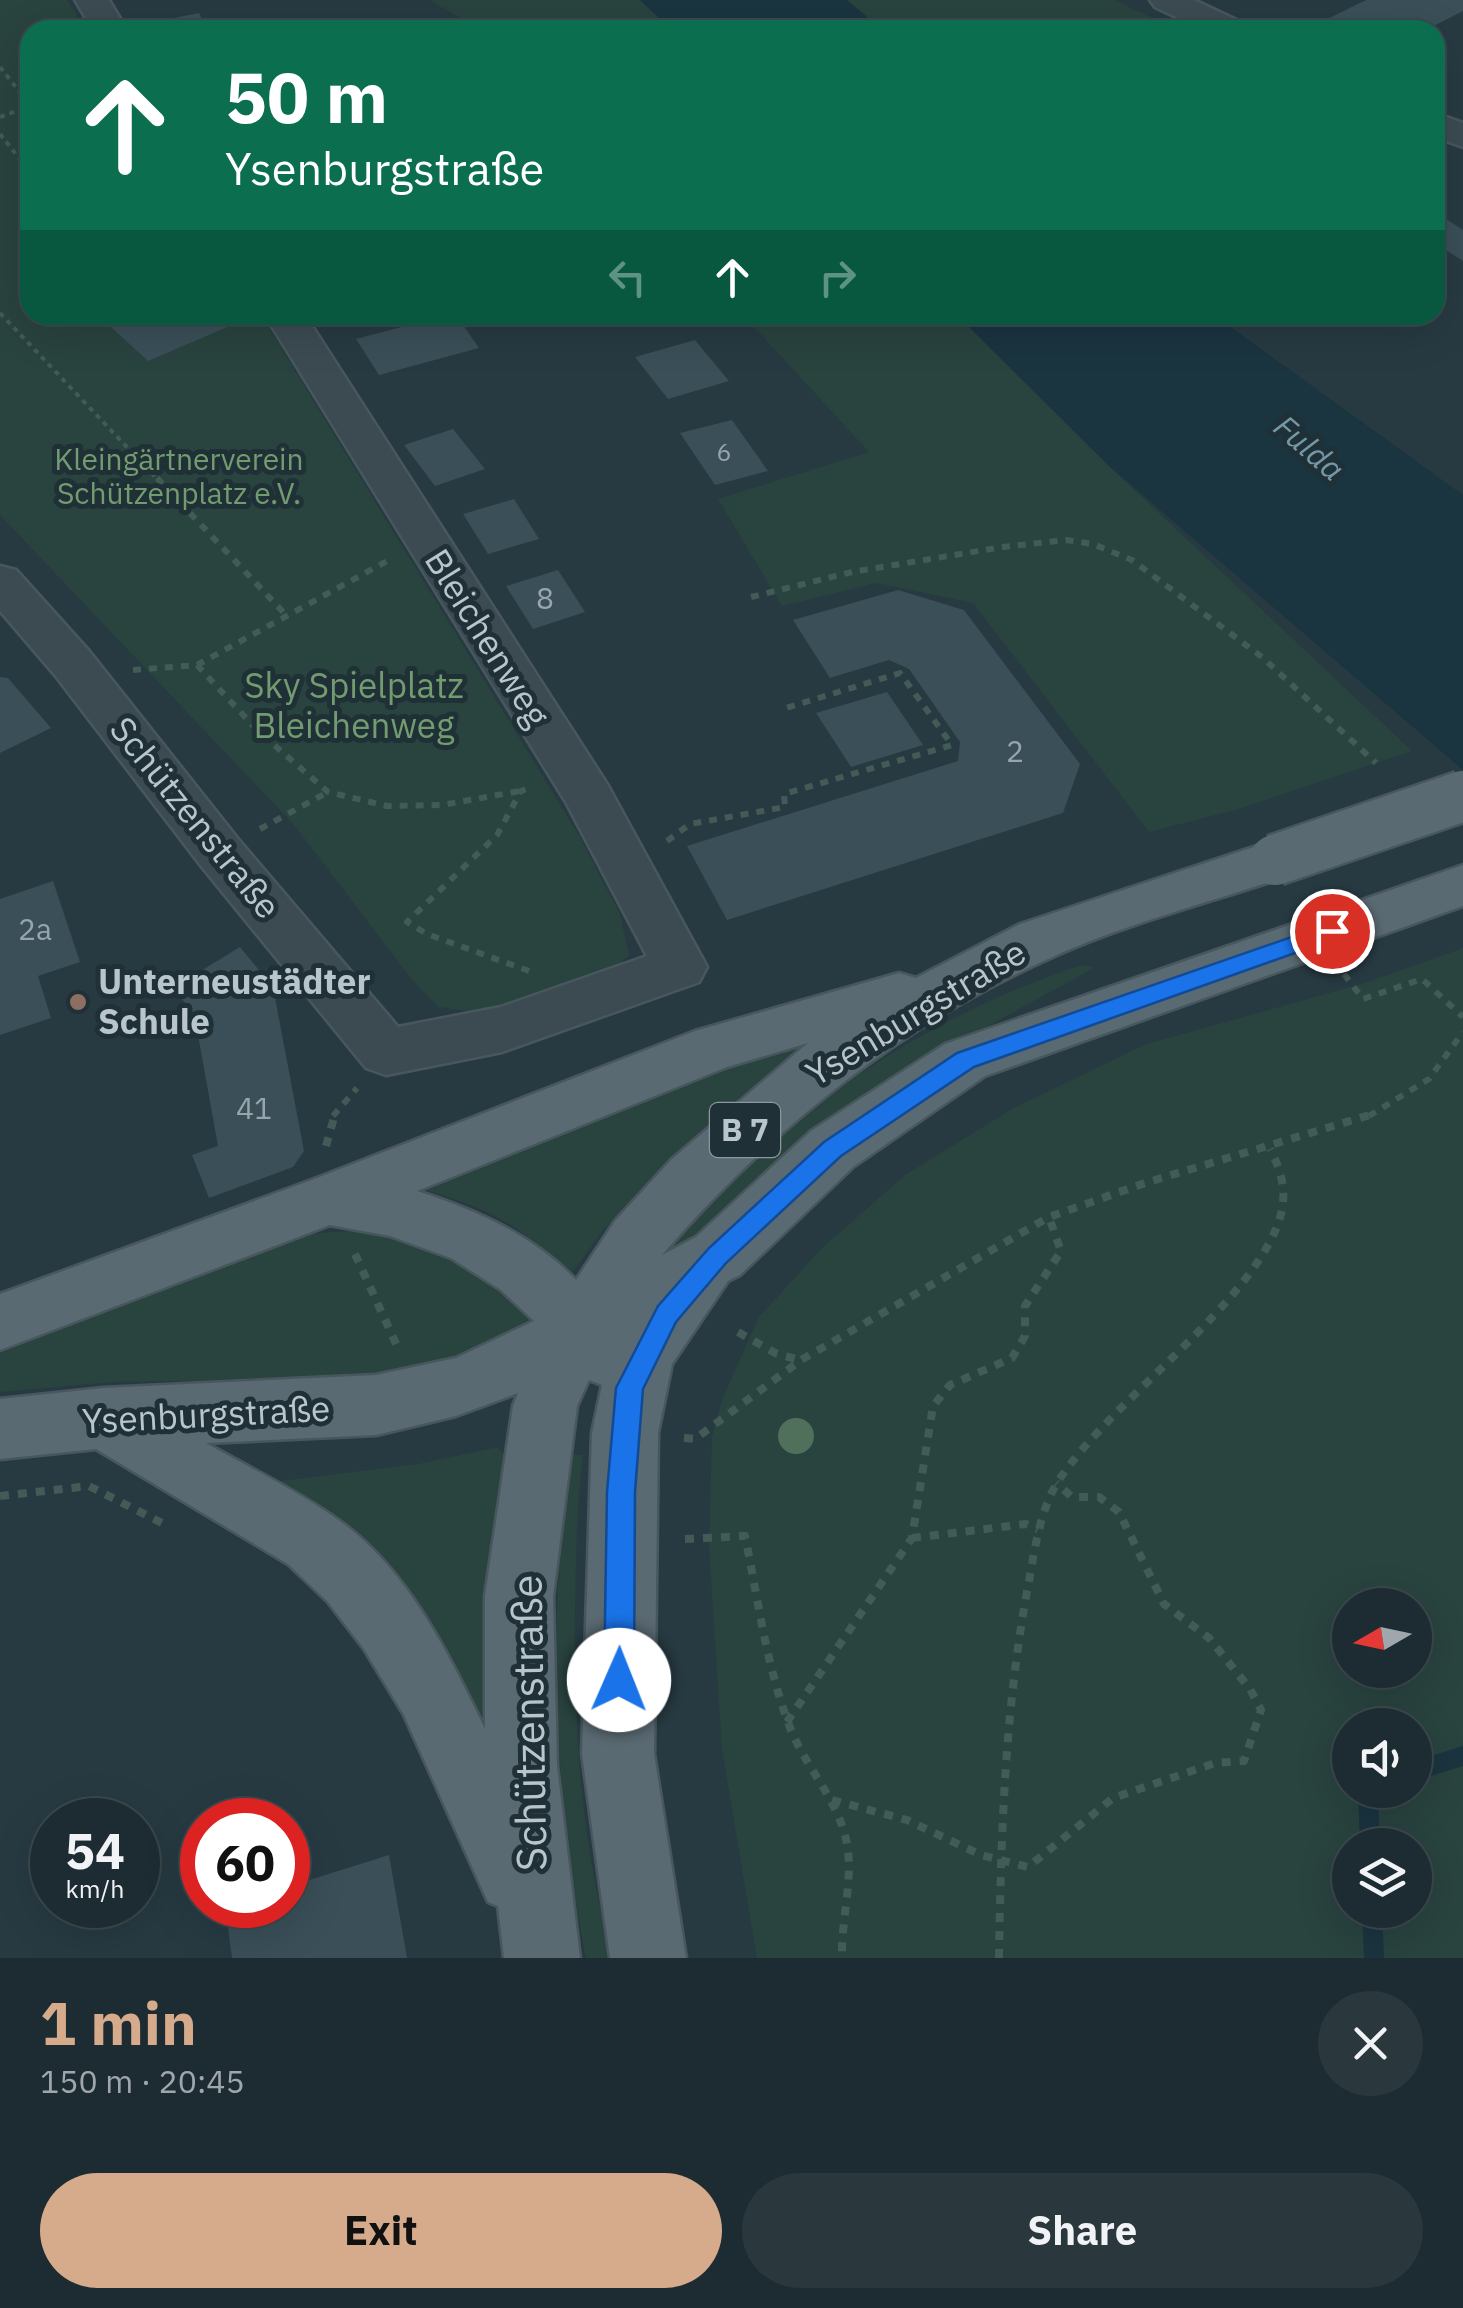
<!DOCTYPE html>
<html lang="en">
<head>
<meta charset="utf-8">
<style>
  :root { --surface:#1d2c32; --page:#2a383e; --text:#f1f3f6; --muted:#a0a7ac; --line:#3b484d; --accent:#d6ab8b }
  body { margin:0; font-family:"IBM Plex Sans",sans-serif; background:var(--page); color:var(--text); height:100vh; display:flex; flex-direction:column; font-size:38px; white-space:nowrap }
  * { box-sizing:border-box; margin:0 }
  p { font-size:32px; color:var(--muted) }
  .icon { flex:none; width:55px; height:55px; fill:none; stroke:currentColor; stroke-width:2; stroke-linecap:round; stroke-linejoin:round }
  .map { position:relative; height:1958px; overflow:hidden }
  .drawer { display:flex; flex-direction:column; background:var(--surface); flex:1 }
  .drawer>* { flex:none }
  .top-card { position:absolute; left:20px; top:20px; width:1425px; height:305px; border-radius:30px; box-shadow:0 10px 40px #0002,0 0 0 2px var(--line); background:#0b6e4f; color:#fff; overflow:hidden }
  .needle { width:65px; rotate:261deg }
  .tools { position:absolute; left:1332px; top:1588px; display:grid; gap:20px }
  .tools a { display:grid; place-items:center; width:100px; height:100px; border-radius:50%; background:var(--surface); box-shadow:0 10px 40px #0002,0 0 0 2px var(--line); font-size:50px }
  .speed { position:absolute; left:30px; top:1798px; display:flex; gap:20px; font-size:50px; font-weight:700; text-align:center }
  .speed>* { display:grid; place-content:center; width:130px; height:130px; border-radius:50%; background:var(--surface); box-shadow:0 10px 40px #0002,0 0 0 2px var(--line); line-height:1 }
  .speed small { font-size:25px; font-weight:400 }
  .speed .limit { border:15px solid #d22; background:#fff; color:#111 }
  .pin { position:absolute; display:grid; place-items:center; width:85px; height:85px; color:#fff; margin:-42px; border:5px solid #fff; border-radius:50%; box-shadow:0 2px 10px #0007 }
  .me { position:absolute; width:110px; margin:-55px; rotate:1deg; stroke-linejoin:round; filter:drop-shadow(0 0 8px #0008) }
  .turn { display:flex; align-items:center; gap:35px; height:210px; padding:0 40px; font-size:45px }
  .turn .icon { width:130px; height:130px; stroke-width:2.5 }
  .turn b { display:block; font-size:70px; line-height:85px }
  .lanes { display:flex; align-items:center; height:95px; padding:0 40px; background:#0003; justify-content:center; gap:50px; direction:ltr }
  .lanes .off { opacity:.35 }
  .round { display:grid; place-items:center; flex:none; width:105px; height:105px; border-radius:52px; background:var(--page) }
  .overview { display:flex; align-items:center; justify-content:space-between; height:170px; padding:0 40px }
  h1 { font-size:60px; font-weight:700; line-height:75px; color:var(--accent) }
  .cta { display:flex; gap:20px; margin-top:auto; padding:20px 40px }
  .cta a { flex:1; height:115px; border-radius:60px; background:var(--accent); color:#111; font-size:40px; font-weight:700; line-height:115px; text-align:center }
  .cta a+a { background:var(--page); color:var(--text) }
  .map>svg:first-child { display:block }
  .green { fill:#29433f; fill-rule:evenodd }
  .water { fill:#1a3440 }
  .lines { fill:none; stroke-linecap:round; stroke-linejoin:round }
  .stream { fill:#1a3440; fill-rule:evenodd }
  .building { fill:#3a4f58 }
  .minor-casing { stroke:#48575e; stroke-width:5 }
  .major-casing { stroke:#48575e; stroke-width:5 }
  .path-far2 { stroke:#435b56; stroke-width:4; stroke-dasharray:5 5; stroke-linecap:butt }
  .path-far1 { stroke:#435b56; stroke-width:6; stroke-dasharray:8 8; stroke-linecap:butt }
  .path { stroke:#435b56; stroke-width:8; stroke-dasharray:9 9; stroke-linecap:butt }
  .minor { fill:#3c4b52; fill-rule:evenodd }
  .major { fill:#5a6a72; fill-rule:evenodd }
  .major-bridge-casing { stroke:#48575e; stroke-width:55; stroke-linecap:butt }
  .major-bridge { stroke:#5a6a72; stroke-width:50 }
  .tree { fill:#50705b }
  .route { fill:#1a73e8; stroke:#114b97; stroke-width:2.5 }
  .education-dot { fill:#8d6e63; stroke:#203037; stroke-width:4 }
  .labels { text-anchor:middle; stroke-width:10; stroke-linejoin:round; paint-order:stroke }
  .far-number-label { font-size:25px; fill:#97a6ad }
  .far-park-label { font-size:30px; fill:#729c70; stroke:#203037 }
  .number-label { font-size:30px; fill:#97a6ad }
  .far-water-label { font-size:32px; font-style:italic; fill:#7399a9; stroke:#203037 }
  .shield { fill:#203037; stroke:#8b989f; stroke-width:2.5 }
  .shield-label { font-size:32px; font-weight:bold; fill:#b9c5cc }
  .street-label { font-size:35px; fill:#b9c5cc; stroke:#203037 }
  .park-label { font-size:35px; fill:#729c70; stroke:#203037 }
  .poi-label { font-size:35px; font-weight:bold; fill:#b9c5cc; stroke:#203037; text-anchor:start }
  .near-street-label { font-size:42px; fill:#b9c5cc; stroke:#203037 }
</style>
</head>
<body>
<div class="map">
<svg width="1463" height="1958" viewBox="0 0 1463 1958">
  <rect width="100%" height="100%" fill="#273a42"/>
  <path class="green" d="M0 0H67L86 30H30V315H261L580 837 620 914 629 955 600 981 533 1000 474 1012 439 1007 412 980 295 826 0 515Z
    M429 0H640L672 30H481Z
    M847 0H1114L1179 30H882Z
    M743 315H957L1109 466 1412 751 1235 810 1149 832 973 603 877 583 782 606 718 499 869 452Z
    M1463 948V1958H757L722 1750 709 1548 712 1436 723 1397 759 1317 822 1248 905 1175 1012 1109 1144 1045 1371 981ZM1350 1605H1415V1670H1350ZM1415 1725V1790H1350V1725ZM1415 1845V1910H1350V1845Z
    M1082 965 1094 968 868 1092 803 1140 715 1219 661 1260 653 1258C775 1123 907 1023 1082 965Z
    M800 1043 799 1058 716 1120 604 1229 575 1269 566 1273C520 1223 485 1207 421 1189L587 1120Z
    M378 1229 488 1268 541 1320 539 1332 455 1358 347 1379 112 1382 0 1392V1345L289 1235Z
    M498 1447 504 1455 496 1523 492 1730 481 1734 304 1503 280 1481 418 1464Z
    M569 1454 583 1455C576 1510 576 1562 575 1616 574 1733 581 1845 613 1958H586C553 1793 548 1621 569 1454Z"/>
  <path class="water" d="M640 0H847L882 30H672Z
    M957 315H1214L1463 495V770L1109 466Z"/>
  <g class="lines">
    <path class="stream" d="M1463 1746V1766L1415 1781V1761Z
      M1358 1790H1378L1380 1845H1360Z
      M1362 1910H1382L1384 1958H1364Z"/>
  </g>
  <path class="building" d="M1366 0H1463V11L1426 30H1305Z
    M199 13 208 30H159L154 22Z
    M1435 212 1463 230V261L1435 243Z
    M140 315H238L244 320 148 361 111 327Z
    M447 315H456L479 348 379 375 356 339Z
    M695 340 729 381 668 399 635 357Z
    M732 420 768 471 715 485 680 433Z
    M453 429 485 469 435 486 404 445Z
    M514 499 539 539 488 554 463 514Z
    M558 570 585 612 533 629 506 586Z
    M898 590 964 610 1080 764 1063 813 727 920 687 846 958 761 960 742 909 669 889 660 830 678 793 620Z
    M0 677 8 678 51 728 0 753Z
    M887 692 923 745 851 767 816 713Z
    M53 881 80 962 38 976 51 1018 0 1035V899Z
    M240 947 273 987 304 1151 293 1167 209 1198 192 1155 218 1146 196 1024 191 1010 173 988Z
    M295 1824 303 1882 389 1855 407 1958H232L225 1905H288V1826Z"/>
  <g class="lines">
    <defs>
      <path id="minor" d="M75 0H109L127 30H93Z
        M1150 0H1194L1243 23 1248 30H1204L1155 7Z
        M1435 113 1463 123V147L1435 137Z
        M265 315H305L607 784 707 967 699 982 502 1052 386 1075 366 1068 202 867 55 675 0 611V566L16 570 89 651 238 839 398 1027 501 1007 647 956 567 804Z"/>
      <path id="major" d="M1275 840 1294 846 1301 860 1294 874C1218 900 1128 923 1057 955 904 1022 771 1129 662 1255L696 1237 811 1131 945 1044 1463 865V906L985 1076 853 1167 740 1275 728 1281 672 1364 658 1433 654 1754 686 1958H610L582 1754 592 1433 602 1385 589 1380 577 1406 553 1596 557 1766 580 1958H504L498 1906 488 1902 404 1715 364 1649 328 1602 288 1564 96 1449 0 1459V1399L103 1388 376 1375 456 1358 534 1321 501 1290 451 1258 390 1236 330 1225 0 1350V1294L309 1181 695 1031 899 973 916 978 1020 924ZM808 1043 671 1160 615 1221 576 1280C533 1235 476 1210 417 1191L727 1067ZM518 1393 513 1406 485 1596V1729C448 1653 406 1565 334 1517 294 1489 248 1467 206 1443L376 1435 456 1416Z"/>
    </defs>
    <use href="#minor" class="minor-casing"/>
    <use href="#major" class="major-casing"/>
    <path class="path-far2" d="M0 67 30 105
      M0 117 30 106
      M0 134 30 172
      M0 313 159 481"/>
    <path class="path-far1" d="M157 478 285 614
      M751 597 852 572 1003 547 1066 540 1093 544 1132 560 1262 657 1376 763
      M197 665 258 731 328 792 387 806 442 805 520 791
      M133 670 197 665 389 560
      M260 829 328 792
      M667 841 690 824 785 807 784 794 952 745 900 673 786 708
      M529 971 427 934 407 922 497 835 521 791 531 787
      M1344 974 1363 999 1422 979 1463 1017
      M333 1116 357 1088
      M1369 1116 1429 1079 1463 1032"/>
    <path class="path" d="M326 1146 335 1114
      M355 1254 398 1348
      M738 1332 777 1354 800 1360
      M684 1438 695 1439 801 1360 1049 1217 1145 1183 1373 1114
      M0 1496 89 1486 164 1524
      M912 1538 1026 1524 1038 1529
      M685 1539 745 1536C758 1599 766 1664 789 1725 805 1768 842 1803 848 1850 852 1886 841 1922 842 1958
      M787 1722 912 1538 933 1406 950 1385 1012 1358 1025 1336V1306L1061 1251 1049 1217
      M832 1800 907 1820 981 1855 1028 1867 1113 1798 1215 1763 1244 1761 1261 1710 1250 1689 1209 1638 1164 1604 1119 1512 1099 1497H1072L1056 1483
      M999 1958C1001 1832 1005 1705 1029 1581 1035 1548 1040 1509 1059 1480 1112 1399 1259 1299 1281 1214 1287 1190 1281 1170 1270 1149"/>
    <use href="#minor" class="minor"/>
    <use href="#major" class="major"/>
    <defs>
      <path id="major-bridge" d="M1275 860 1463 796"/>
    </defs>
    <use href="#major-bridge" class="major-bridge-casing"/>
    <use href="#major-bridge" class="major-bridge"/>
  </g>
  <circle class="tree" cx="796" cy="1436" r="18"/>
  <path class="route" d="M1332 923 1340 925 1343 931 1340 937 974 1067 841 1156 726 1263 676 1322 643 1389 635 1492 634 1680 629 1690 619 1694 609 1690 604 1680 607 1492 616 1388 658 1306 709 1248 824 1142 957 1053Z"/>
  <circle class="education-dot" cx="78" cy="1002" r="10"/>
  <g class="labels">
    <g class="far-number-label">
      <text x="724" y="461">6</text>
    </g>
    <g class="far-park-label">
      <text x="179" y="470">Kleingärtnerverein<tspan x="179" dy="34">Schützenplatz e.V.</tspan></text>
    </g>
    <g class="number-label">
      <text x="545" y="609">8</text>
      <text x="1015" y="762">2</text>
      <text x="35" y="940">2a</text>
      <text x="254" y="1119">41</text>
    </g>
    <g class="far-water-label">
      <text transform="translate(1309 448) rotate(41)" y="11">Fulda</text>
    </g>
    <rect class="shield" x="710" y="1103" width="70" height="54" rx="8"/>
    <g class="shield-label">
      <text x="745" y="1141">B 7</text>
    </g>
    <g class="street-label">
      <text transform="translate(487 638) rotate(58)" y="12">Bleichenweg</text>
      <text transform="translate(195 818) rotate(51)" y="12">Schützenstraße</text>
      <text transform="translate(916 1013) rotate(-31)" y="12">Ysenburgstraße</text>
      <text transform="translate(206 1415) rotate(-3)" y="12">Ysenburgstraße</text>
    </g>
    <g class="park-label">
      <text x="354" y="698">Sky Spielplatz<tspan x="354" dy="40">Bleichenweg</tspan></text>
    </g>
    <g class="poi-label">
      <text x="98" y="994">Unterneustädter<tspan x="98" dy="40">Schule</tspan></text>
    </g>
    <g class="near-street-label">
      <text transform="translate(529 1723) rotate(-91)" y="15">Schützenstraße</text>
    </g>
  </g>
</svg>
<div class="tools">
<a><svg class="needle" viewBox="-14 -14 28 28"><path d="M0-13l5 13h-10z" fill="#e53935"/><path d="M0 13l5-13h-10z" fill="#a0a7ac"/></svg></a>
<a><svg class="icon" aria-label="sound" viewBox="0 0 24 24"><path d="M4 9h4l5-4v14l-5-4H4zM17 9q2 3 0 6"/></svg></a>
<a><svg class="icon" aria-label="layers" viewBox="0 0 24 24"><path d="M12 4l9 5-9 5-9-5zM3 14l9 5 9-5"/></svg></a>
</div>
<div class="speed"><div>54<small>km/h</small></div><div class="limit">60</div></div>
<div class="pin" style="left:1332px;top:931px;background:#d93025"><svg class="icon" aria-label="arrive" viewBox="0 0 24 24"><path d="M6 21V4h12l-3 4 3 4H6"/></svg></div>
<svg class="me" style="left:619px;top:1680px" viewBox="-20 -20 40 40"><circle r="19" fill="#fff"/><path d="M0-13L10 11 0 6-10 11z" fill="#1a73e8"/></svg>
<div class="top-card">
<div class="turn"><svg class="icon" aria-label="ahead" viewBox="0 0 24 24"><path d="M12 20V5M6 11l6-6 6 6"/></svg><div><b>50 m</b>Ysenburgstraße</div></div>
<div class="lanes"><svg class="icon off" aria-label="left" viewBox="0 0 24 24"><path d="M17 20v-9H6M10 6l-5 5 5 5"/></svg><svg class="icon" aria-label="ahead" viewBox="0 0 24 24"><path d="M12 20V5M6 11l6-6 6 6"/></svg><svg class="icon off" aria-label="right" viewBox="0 0 24 24"><path d="M7 20v-9h11M14 6l5 5-5 5"/></svg></div>
</div>
</div>
<section class="drawer">
<div class="overview"><div><h1>1 min</h1><p>150 m · 20:45</p></div><a class="round"><svg class="icon" aria-label="close" viewBox="0 0 24 24"><path d="M6 6l12 12M18 6L6 18"/></svg></a></div>
<div class="cta"><a>Exit</a><a>Share</a></div>
</section>
</body>
</html>
